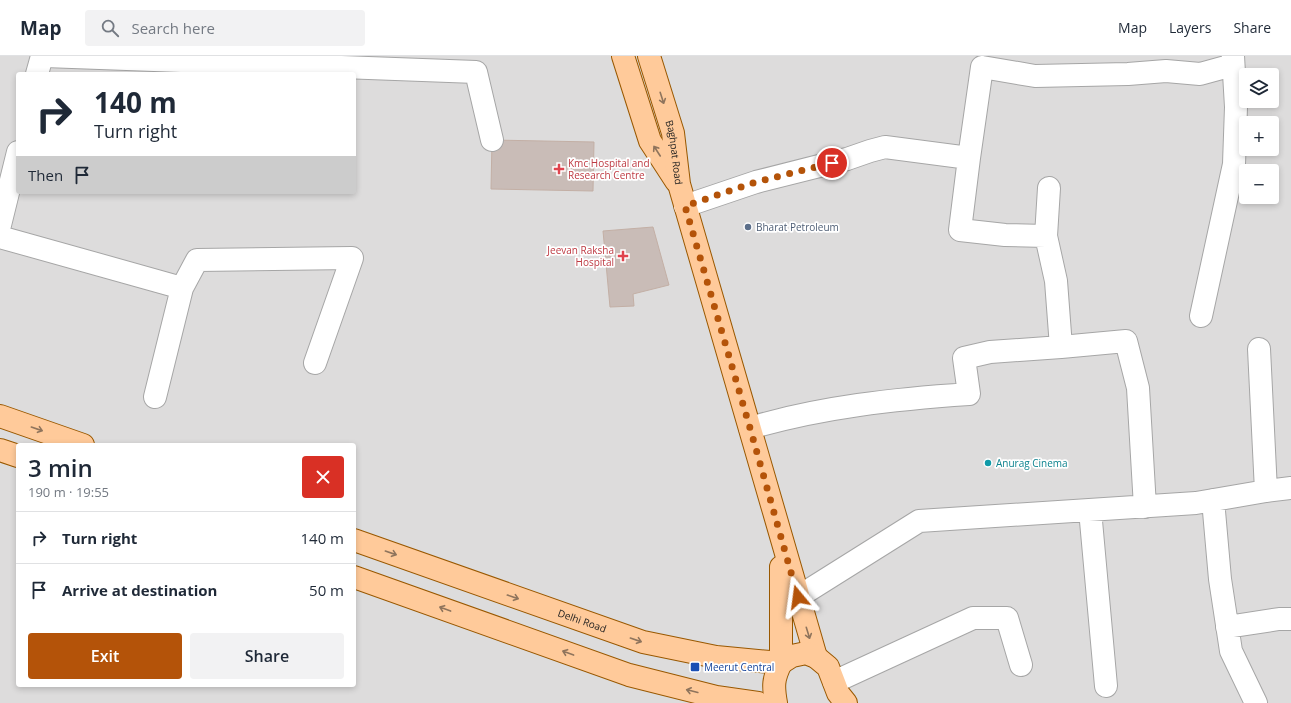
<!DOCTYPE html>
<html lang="en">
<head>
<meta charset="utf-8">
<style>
  :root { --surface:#fff; --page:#f2f2f3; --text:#1f2937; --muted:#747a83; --line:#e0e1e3; --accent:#b45309 }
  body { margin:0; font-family:"Open Sans",sans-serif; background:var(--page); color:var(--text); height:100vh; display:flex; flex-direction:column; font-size:15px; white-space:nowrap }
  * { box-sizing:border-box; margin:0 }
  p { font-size:13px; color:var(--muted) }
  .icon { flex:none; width:22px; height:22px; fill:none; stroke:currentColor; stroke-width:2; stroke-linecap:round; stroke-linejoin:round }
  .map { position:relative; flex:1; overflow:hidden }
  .details { position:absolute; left:16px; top:387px; width:340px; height:244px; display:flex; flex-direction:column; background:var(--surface); border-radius:4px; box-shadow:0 2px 6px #0003 }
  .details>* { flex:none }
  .guide { position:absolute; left:16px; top:16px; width:340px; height:122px; border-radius:4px; box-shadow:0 2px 6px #0003; background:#fff; color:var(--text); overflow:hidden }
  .tools { position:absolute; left:1239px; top:12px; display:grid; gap:8px }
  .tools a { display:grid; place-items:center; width:40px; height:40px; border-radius:4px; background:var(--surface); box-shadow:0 2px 6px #0003; font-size:20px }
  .pin { position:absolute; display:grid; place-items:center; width:34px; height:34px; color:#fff; margin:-17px; border:2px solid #fff; border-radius:50%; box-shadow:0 1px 4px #0007 }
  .me { position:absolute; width:44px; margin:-22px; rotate:344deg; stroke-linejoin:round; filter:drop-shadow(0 0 3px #0008) }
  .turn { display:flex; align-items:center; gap:14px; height:84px; padding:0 12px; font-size:18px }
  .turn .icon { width:52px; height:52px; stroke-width:2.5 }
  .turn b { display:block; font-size:28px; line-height:34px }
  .then { display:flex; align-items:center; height:38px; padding:0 12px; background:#0003; gap:8px; font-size:15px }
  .round { display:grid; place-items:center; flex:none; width:42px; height:42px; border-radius:4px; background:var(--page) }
  .overview { display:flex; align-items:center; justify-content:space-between; height:68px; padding:0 12px }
  h1 { font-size:24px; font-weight:600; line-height:30px }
  .button { display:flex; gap:8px; margin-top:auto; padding:8px 12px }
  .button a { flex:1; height:46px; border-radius:4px; background:var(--accent); color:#fff; font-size:16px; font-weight:600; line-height:46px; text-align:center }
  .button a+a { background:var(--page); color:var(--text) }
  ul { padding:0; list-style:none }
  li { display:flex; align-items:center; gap:12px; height:52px; padding:0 12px; border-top:1px solid var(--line) }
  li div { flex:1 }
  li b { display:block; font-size:15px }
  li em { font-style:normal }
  header { display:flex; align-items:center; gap:24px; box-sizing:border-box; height:56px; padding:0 20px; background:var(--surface); border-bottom:1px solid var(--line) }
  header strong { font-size:19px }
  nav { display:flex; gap:22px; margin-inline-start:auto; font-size:14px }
  .search { width:280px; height:36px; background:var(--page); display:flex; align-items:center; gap:10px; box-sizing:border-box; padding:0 14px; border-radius:4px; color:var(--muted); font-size:15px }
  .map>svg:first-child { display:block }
  .residential { fill:#dddcdc; fill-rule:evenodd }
  .building { fill:#c9bcb7; stroke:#c3afa5 }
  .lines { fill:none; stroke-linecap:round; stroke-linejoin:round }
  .minor-casing { stroke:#a6a6a6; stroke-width:24 }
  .major-casing { stroke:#995800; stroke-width:24 }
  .minor { stroke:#fff; stroke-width:22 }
  .major { stroke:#ffca9a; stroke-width:22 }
  .oneway { stroke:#8f745c }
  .route { stroke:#b45309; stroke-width:7; stroke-dasharray:0 12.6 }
  .health-dot { fill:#e0444e; stroke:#fff; stroke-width:1.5 }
  .service-dot { fill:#5c6f8a; stroke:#fff; stroke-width:1.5 }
  .culture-dot { fill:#0f9aa8; stroke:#fff; stroke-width:1.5 }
  .transit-dot { fill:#1a4fb4; stroke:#fff; stroke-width:1.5 }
  .labels { text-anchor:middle; stroke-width:3.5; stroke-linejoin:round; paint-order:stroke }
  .street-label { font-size:10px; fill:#1f1f1f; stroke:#fff }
  .health-label { font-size:10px; fill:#be3a42; stroke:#fff; text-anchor:start }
  .service-label { font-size:10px; fill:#4e5e75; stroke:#fff; text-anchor:start }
  .culture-label { font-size:10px; fill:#0d838f; stroke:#fff; text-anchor:start }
  .transit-label { font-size:10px; fill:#164399; stroke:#fff; text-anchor:start }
</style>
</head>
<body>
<header>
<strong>Map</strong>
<div class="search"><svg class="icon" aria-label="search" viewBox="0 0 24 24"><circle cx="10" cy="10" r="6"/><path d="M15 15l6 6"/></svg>Search here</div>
<nav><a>Map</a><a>Layers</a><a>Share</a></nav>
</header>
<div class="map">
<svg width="1291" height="647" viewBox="0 0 1291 647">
  <rect width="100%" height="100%" fill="#f0ebe4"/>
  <path class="residential" d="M0 0H1291V647H0ZM18 18H354V136H18ZM1246 19H1272V45H1246ZM1246 67H1272V93H1246ZM1246 115H1272V141H1246ZM18 389H354V629H18Z"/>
  <path class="building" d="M492 84 594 86 593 135 491 133Z
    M653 171 669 229 633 238 634 250 610 251 603 175Z"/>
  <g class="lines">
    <defs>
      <path id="minor" d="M45 0 476 16 492 84
        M37 18 42 0
        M969 102 960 174 1005 179 1046 180 1049 132
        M685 150 756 126 847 103 870 95 885 91 969 102 982 11 1035 20 1128 18 1166 15 1200 18 1233 9
        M0 169 18 96
        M1046 180 1056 225 1061 291 1126 285 1138 332 1145 451
        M0 181 182 232 155 341
        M182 232 197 204 352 202 315 307
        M1201 260 1234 108 1236 51 1233 0
        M750 372C821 351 895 343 969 338L964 302 990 296 1061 291
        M1266 435 1291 432
        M1213 444 1220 523 1231 595 1256 647
        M1090 454 1106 630
        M798 541 919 465 1196 447 1266 435 1259 293
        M1227 571 1279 563H1291
        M834 626 973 562H1007L1021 609"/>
      <g id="major">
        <path d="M623 0 650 85 676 125"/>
        <path id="s1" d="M649 0 673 77 679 128 816 601"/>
        <path d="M0 360 83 389"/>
        <path d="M0 394 18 400"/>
        <path id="s2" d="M354 484 643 586 716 601 781 607 792 600 806 597 816 601 828 611 838 637 846 647"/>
        <path d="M354 521 629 619 716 641 758 647"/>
        <path d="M776 647C773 630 773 623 781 607V511"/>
      </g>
    </defs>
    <use href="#minor" class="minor-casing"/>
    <use href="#major" class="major-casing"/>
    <use href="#minor" class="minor"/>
    <use href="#major" class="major"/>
  </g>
  <defs><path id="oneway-shaft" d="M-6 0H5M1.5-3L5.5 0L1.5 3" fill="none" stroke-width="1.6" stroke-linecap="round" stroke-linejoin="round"/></defs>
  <g class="oneway">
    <use href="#oneway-shaft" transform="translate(662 42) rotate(72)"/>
    <use href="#oneway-shaft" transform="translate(657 95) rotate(-123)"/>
    <use href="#oneway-shaft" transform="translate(37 373) rotate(19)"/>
    <use href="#oneway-shaft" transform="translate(391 497) rotate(19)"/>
    <use href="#oneway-shaft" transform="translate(513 541) rotate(19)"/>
    <use href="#oneway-shaft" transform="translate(445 553) rotate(-160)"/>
    <use href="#oneway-shaft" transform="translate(808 577) rotate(73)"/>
    <use href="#oneway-shaft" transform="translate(636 584) rotate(19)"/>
    <use href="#oneway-shaft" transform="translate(568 597) rotate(-160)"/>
    <use href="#oneway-shaft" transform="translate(692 635) rotate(-166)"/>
  </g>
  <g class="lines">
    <path class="route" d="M798 541 750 372 685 150 756 126 832 107"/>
  </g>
  <g class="health-dot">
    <path d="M557 107h4v4h4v4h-4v4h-4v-4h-4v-4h4z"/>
    <path d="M621 194h4v4h4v4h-4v4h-4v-4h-4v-4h4z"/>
  </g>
  <circle class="service-dot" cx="748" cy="171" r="4"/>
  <circle class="culture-dot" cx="988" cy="407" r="4"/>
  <rect class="transit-dot" x="690" y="606" width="10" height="10" rx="2"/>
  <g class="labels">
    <g class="street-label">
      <text dy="4" stroke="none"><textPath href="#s1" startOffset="100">Baghpat Road</textPath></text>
      <text dy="4" stroke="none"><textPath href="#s2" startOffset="242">Delhi Road</textPath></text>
    </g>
    <g class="health-label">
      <text x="568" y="111">Kmc Hospital and<tspan x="568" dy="12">Research Centre</tspan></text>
      <text x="614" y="198" text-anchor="end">Jeevan Raksha<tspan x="614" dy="12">Hospital</tspan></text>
    </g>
    <g class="service-label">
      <text x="756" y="175">Bharat Petroleum</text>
    </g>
    <g class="culture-label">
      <text x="996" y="411">Anurag Cinema</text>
    </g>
    <g class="transit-label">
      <text x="704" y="615">Meerut Central</text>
    </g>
  </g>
</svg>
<div class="tools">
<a><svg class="icon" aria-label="layers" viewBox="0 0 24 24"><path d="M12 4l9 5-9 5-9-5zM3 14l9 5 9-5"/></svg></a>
<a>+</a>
<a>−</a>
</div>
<div class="pin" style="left:832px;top:107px;background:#d93025"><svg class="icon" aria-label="arrive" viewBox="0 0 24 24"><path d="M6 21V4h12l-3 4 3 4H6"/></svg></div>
<svg class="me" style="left:798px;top:541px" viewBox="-20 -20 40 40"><path d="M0-17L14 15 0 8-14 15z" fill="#b45309" stroke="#fff" stroke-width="4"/></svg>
<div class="guide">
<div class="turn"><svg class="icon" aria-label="right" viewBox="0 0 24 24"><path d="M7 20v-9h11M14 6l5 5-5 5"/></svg><div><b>140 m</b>Turn right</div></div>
<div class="then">Then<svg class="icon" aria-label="arrive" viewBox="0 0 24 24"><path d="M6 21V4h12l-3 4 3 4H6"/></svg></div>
</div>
<section class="details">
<div class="overview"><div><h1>3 min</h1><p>190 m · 19:55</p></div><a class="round" style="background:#d93025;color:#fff"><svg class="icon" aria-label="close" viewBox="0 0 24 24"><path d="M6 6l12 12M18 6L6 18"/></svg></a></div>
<ul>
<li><svg class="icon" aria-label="right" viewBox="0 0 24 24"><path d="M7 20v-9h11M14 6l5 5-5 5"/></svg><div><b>Turn right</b></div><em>140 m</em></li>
<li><svg class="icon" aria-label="arrive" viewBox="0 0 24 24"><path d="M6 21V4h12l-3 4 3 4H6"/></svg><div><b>Arrive at destination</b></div><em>50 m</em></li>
</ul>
<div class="button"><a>Exit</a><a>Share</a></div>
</section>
</div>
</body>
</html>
